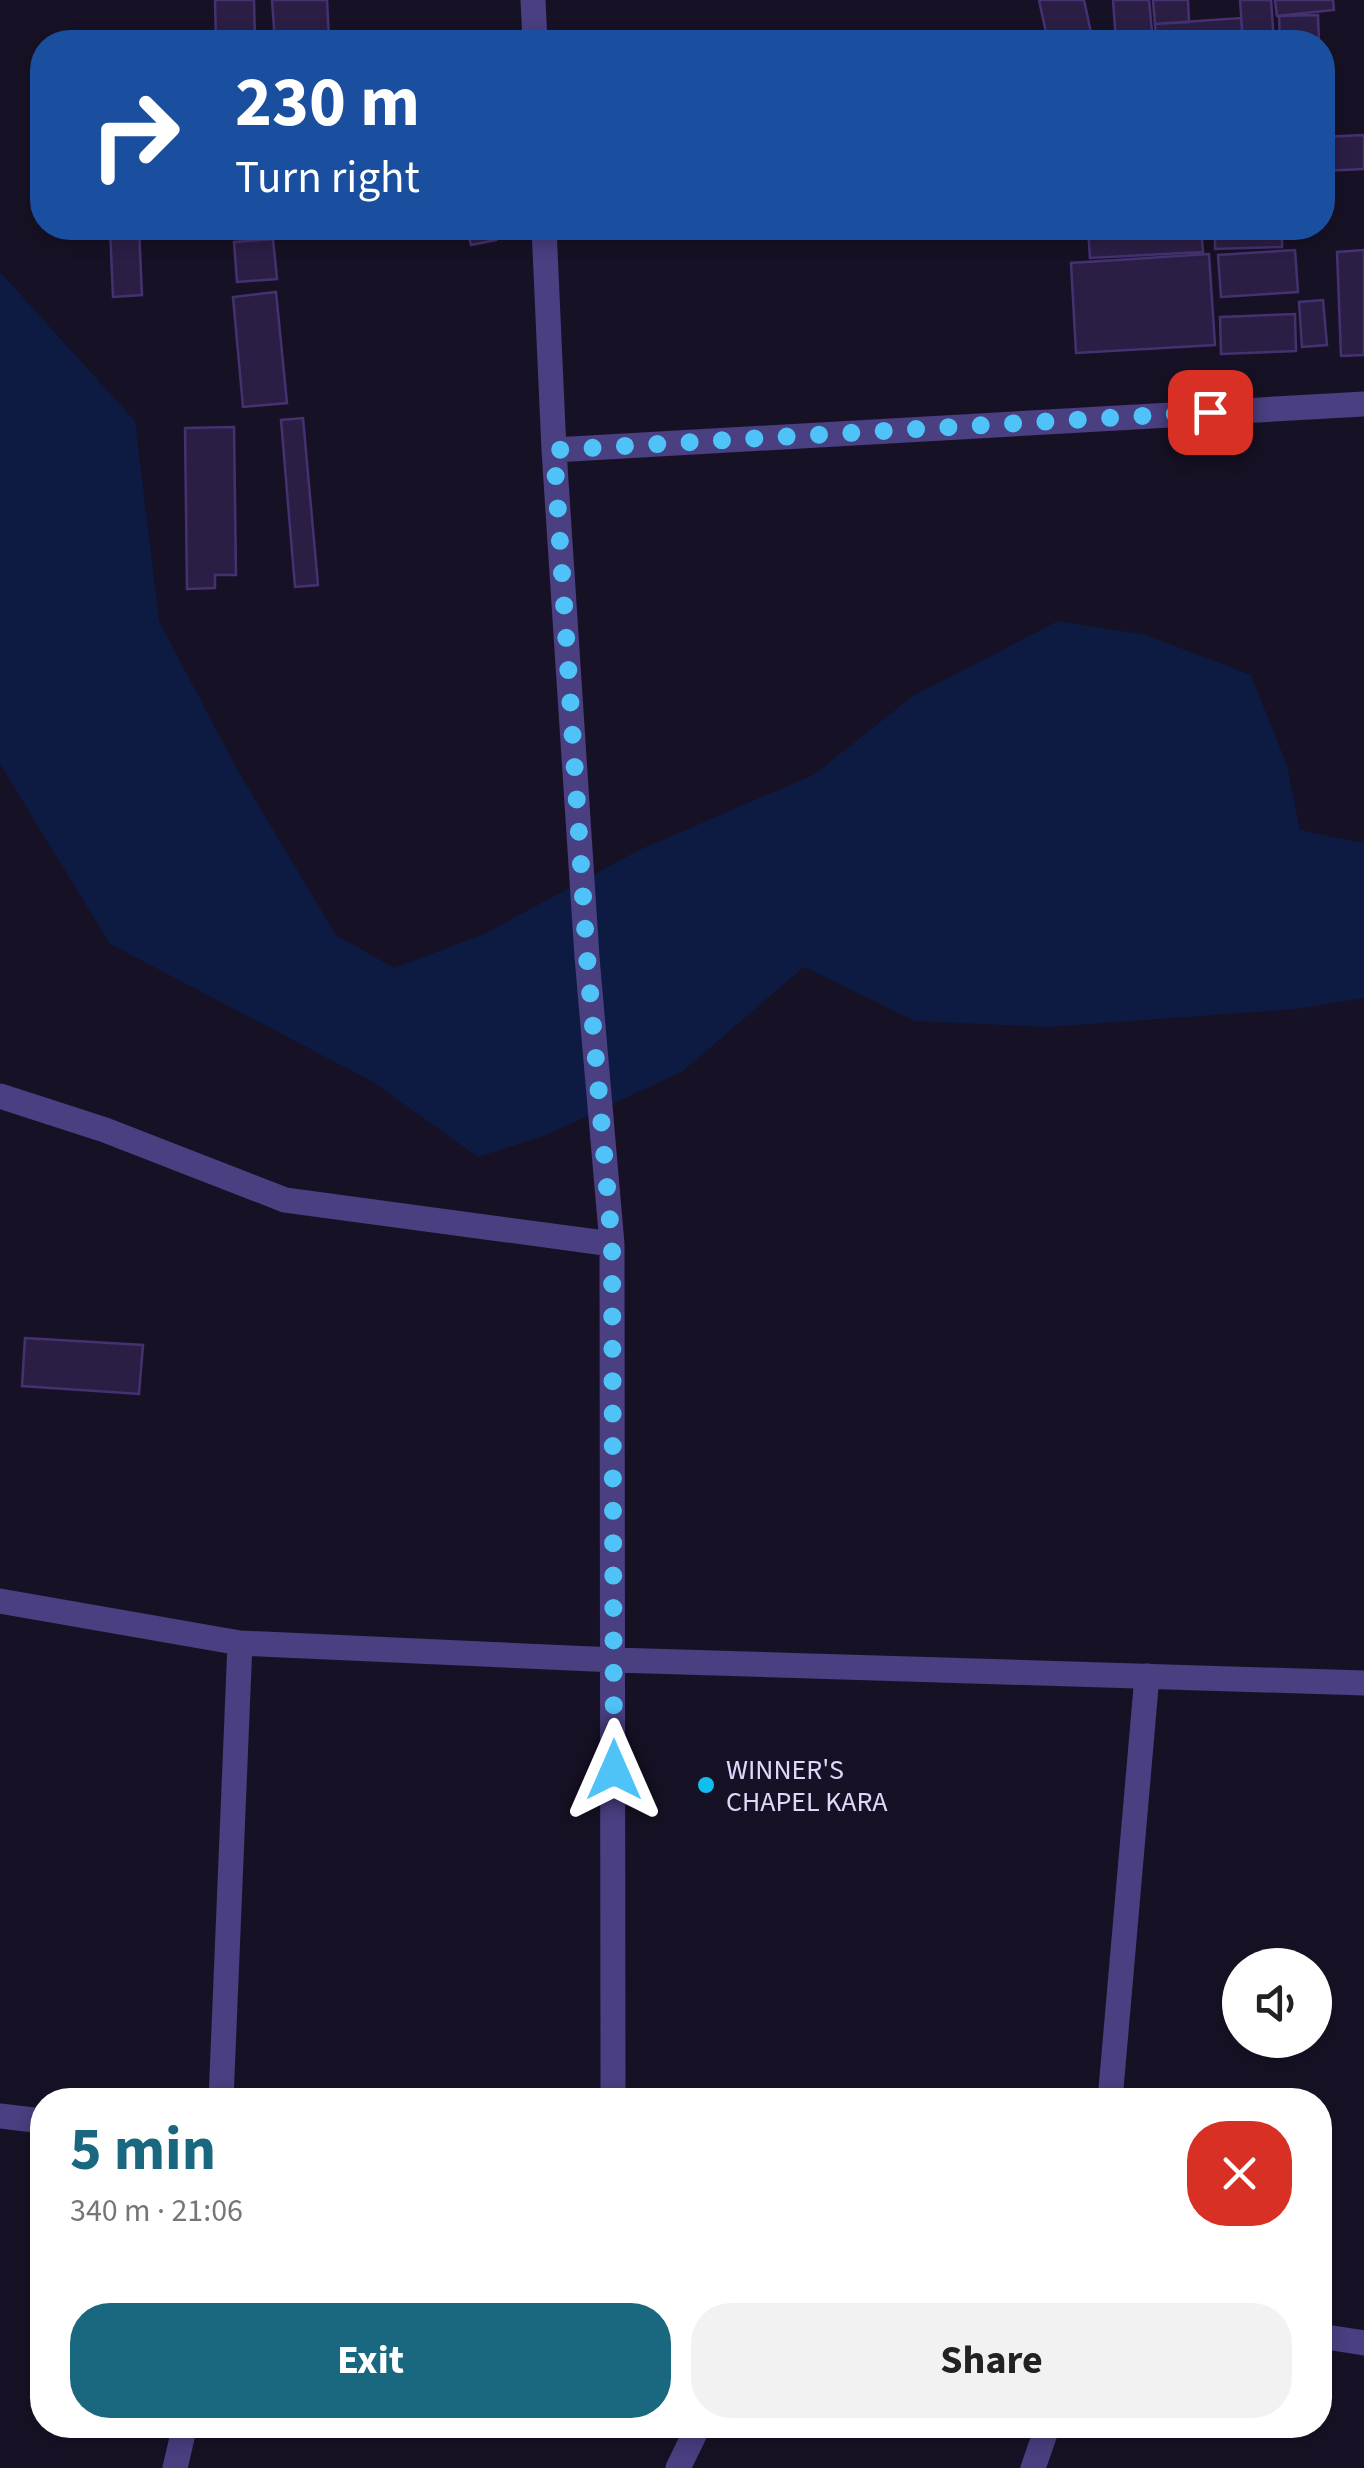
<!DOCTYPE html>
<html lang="en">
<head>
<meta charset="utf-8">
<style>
  :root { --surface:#fff; --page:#f2f2f2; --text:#222; --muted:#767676; --accent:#1a687f }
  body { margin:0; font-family:"Source Sans 3",sans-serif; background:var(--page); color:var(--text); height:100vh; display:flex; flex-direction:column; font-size:38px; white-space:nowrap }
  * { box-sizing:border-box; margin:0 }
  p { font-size:32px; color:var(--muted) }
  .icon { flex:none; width:55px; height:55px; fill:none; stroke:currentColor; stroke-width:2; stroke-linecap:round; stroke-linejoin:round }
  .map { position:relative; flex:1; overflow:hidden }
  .sheet { position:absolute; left:30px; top:2088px; width:1302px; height:350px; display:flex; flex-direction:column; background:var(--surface); border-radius:40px; box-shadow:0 5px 15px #0003 }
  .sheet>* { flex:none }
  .hud { position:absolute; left:30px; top:30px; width:1305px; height:210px; border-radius:40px; box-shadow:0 5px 15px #0003; background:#1a4fa0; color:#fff; overflow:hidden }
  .controls { position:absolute; left:1222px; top:1948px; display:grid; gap:20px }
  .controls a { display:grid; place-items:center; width:110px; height:110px; border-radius:50%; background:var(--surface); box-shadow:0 5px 15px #0003; font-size:50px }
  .pin { position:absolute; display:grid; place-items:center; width:85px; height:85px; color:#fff; margin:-42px; border-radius:20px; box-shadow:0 5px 15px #0006 }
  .me { position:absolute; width:110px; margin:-55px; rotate:0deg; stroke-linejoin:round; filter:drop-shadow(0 0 8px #0008) }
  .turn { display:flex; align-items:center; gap:35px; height:210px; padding:0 40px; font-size:45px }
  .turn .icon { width:130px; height:130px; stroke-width:2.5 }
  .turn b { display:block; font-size:70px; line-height:85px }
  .round { display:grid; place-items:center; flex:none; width:105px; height:105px; border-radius:40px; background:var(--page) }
  .overview { display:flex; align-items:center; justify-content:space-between; height:170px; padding:0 40px }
  h1 { font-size:60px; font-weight:700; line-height:75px; color:var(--accent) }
  .action { display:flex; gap:20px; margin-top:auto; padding:20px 40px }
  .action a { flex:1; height:115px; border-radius:40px; background:var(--accent); color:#fff; font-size:40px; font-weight:700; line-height:115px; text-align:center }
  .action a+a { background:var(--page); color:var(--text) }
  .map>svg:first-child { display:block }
  .water { fill:#0d1a41 }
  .building { fill:#2b1e45; stroke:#453170; stroke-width:2.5 }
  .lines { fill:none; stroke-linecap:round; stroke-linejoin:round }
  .minor { stroke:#493f81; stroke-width:25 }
  .route { stroke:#4fc3f7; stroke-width:18; stroke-dasharray:0 32.4 }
  .poi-dot { fill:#10bef0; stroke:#171125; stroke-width:4 }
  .labels { text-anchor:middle; stroke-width:10; stroke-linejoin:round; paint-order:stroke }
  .poi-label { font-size:28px; fill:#e0d7fd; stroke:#171125; text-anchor:start }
</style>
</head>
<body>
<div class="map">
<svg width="1364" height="2468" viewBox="0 0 1364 2468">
  <rect width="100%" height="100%" fill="#171125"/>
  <path class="water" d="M0 272 135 421 159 621 238 771 336 935 394 968 484 934 639 850 813 775 913 696 1058 621 1146 635 1251 675 1287 765 1300 830 1364 843V998L1297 1009 1048 1027 915 1021 804 967 683 1071 547 1135 478 1157 373 1082 110 944 0 764Z"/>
  <path class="building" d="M215 0H254L255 42H216Z
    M272 0H327L329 40 275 42Z
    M1039 0H1084L1093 42H1048Z
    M1113 0H1149L1153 42H1116Z
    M1153 0H1188L1189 22 1155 24Z
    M1240 0H1271L1274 42H1243Z
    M1275 0H1333L1334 10 1277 16Z
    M1318 15 1319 42H1280L1279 16Z
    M1241 18 1243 42H1156L1155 24Z
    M484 32 485 42H438L437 36Z
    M1364 135V169L1322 171V137Z
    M110 228H139L142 295 113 297Z
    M324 228H382V229L325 235Z
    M467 228H494L496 240 471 245Z
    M1088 228H1201L1203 252 1090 258Z
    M1215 228H1282V247L1215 249Z
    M273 239 277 279 237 282 234 242Z
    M1295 250 1298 292 1221 297 1218 255Z
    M1364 250V355L1341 356 1337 252Z
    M1209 254 1215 345 1076 353 1071 263Z
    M276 292 287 403 243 407 233 297Z
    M1323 300 1327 345 1302 347 1299 302Z
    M1295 314 1296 351 1221 354 1220 317Z
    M303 418 318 585 295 587 281 420Z
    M234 427 236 575H215V588L187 589 185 428Z
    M25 1338 143 1345 139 1394 22 1386Z"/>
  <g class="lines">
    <path class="minor" d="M533 0 535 42
      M544 228 554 450 587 957 612 1244 613 2100
      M554 450 1364 404
      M0 1096 105 1130 285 1200 612 1244
      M0 1601 240 1643 615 1660 1364 1683
      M221 2100 240 1643
      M1110 2100 1147 1676
      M0 2116 42 2121
      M1320 2336 1364 2343
      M175 2468 185 2425
      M678 2468 699 2425
      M1033 2468 1048 2425"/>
  </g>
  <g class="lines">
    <path class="route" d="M614 1770 612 1244 587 957 554 450 1210 412"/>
  </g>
  <circle class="poi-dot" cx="706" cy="1785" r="10"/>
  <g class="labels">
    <g class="poi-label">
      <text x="726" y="1779">WINNER'S<tspan x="726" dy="32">CHAPEL KARA</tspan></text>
    </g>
  </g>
</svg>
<div class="controls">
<a><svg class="icon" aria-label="sound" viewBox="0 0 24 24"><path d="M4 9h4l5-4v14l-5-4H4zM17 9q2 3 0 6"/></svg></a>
</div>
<div class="pin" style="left:1210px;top:412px;background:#d93025"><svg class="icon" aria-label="arrive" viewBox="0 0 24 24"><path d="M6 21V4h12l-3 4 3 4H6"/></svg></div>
<svg class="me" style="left:614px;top:1770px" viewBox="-20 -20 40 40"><path d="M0-17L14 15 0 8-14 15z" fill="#4fc3f7" stroke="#fff" stroke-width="4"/></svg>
<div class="hud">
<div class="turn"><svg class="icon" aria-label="right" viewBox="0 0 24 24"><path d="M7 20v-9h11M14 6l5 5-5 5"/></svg><div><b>230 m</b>Turn right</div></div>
</div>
<section class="sheet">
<div class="overview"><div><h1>5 min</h1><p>340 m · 21:06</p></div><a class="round" style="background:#d93025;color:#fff"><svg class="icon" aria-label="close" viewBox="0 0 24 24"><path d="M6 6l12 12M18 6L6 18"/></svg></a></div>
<div class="action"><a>Exit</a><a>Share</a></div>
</section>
</div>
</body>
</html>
